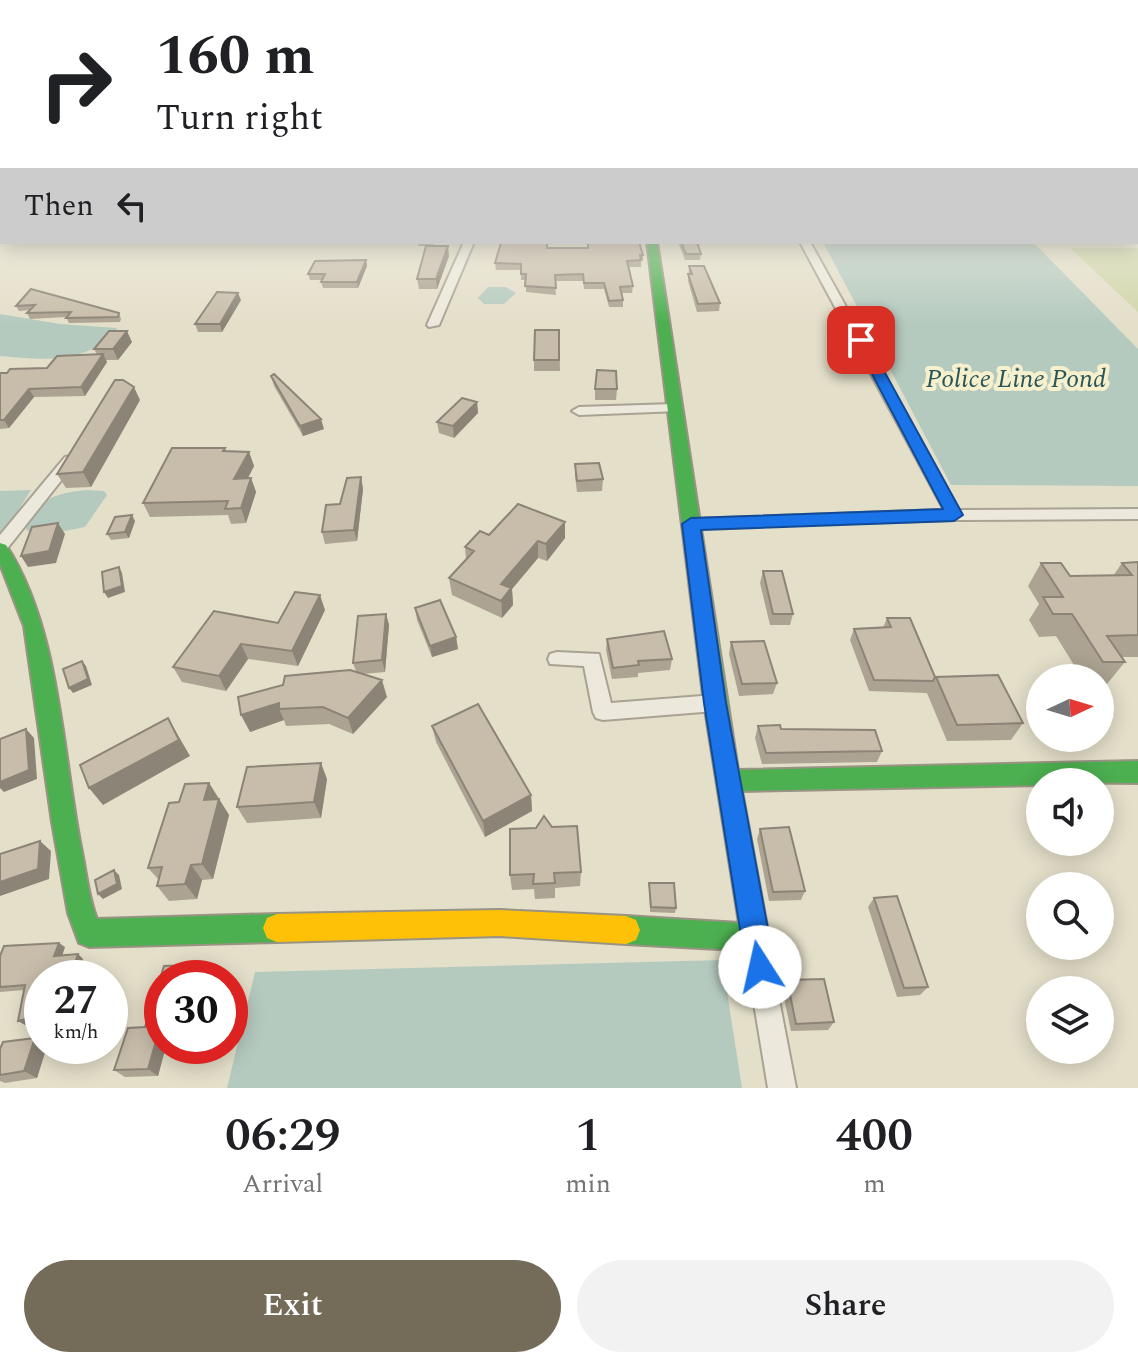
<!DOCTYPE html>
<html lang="en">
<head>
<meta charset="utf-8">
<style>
  :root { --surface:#fff; --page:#f2f2f2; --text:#202124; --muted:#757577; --accent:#746b58 }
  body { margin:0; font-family:Spectral,serif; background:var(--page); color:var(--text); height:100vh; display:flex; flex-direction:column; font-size:30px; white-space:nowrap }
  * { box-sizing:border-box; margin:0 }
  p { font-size:26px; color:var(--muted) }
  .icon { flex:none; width:44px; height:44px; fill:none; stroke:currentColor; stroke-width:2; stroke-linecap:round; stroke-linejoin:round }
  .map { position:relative; height:1088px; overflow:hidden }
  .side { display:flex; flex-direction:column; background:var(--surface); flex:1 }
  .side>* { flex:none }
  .guide { position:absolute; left:0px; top:0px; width:1138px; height:244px; box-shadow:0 4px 20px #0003; background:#fff; color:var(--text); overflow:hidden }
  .needle { width:52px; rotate:86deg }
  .controls { position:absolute; left:1026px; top:664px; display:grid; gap:16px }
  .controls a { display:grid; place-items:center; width:88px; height:88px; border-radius:50%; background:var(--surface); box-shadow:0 4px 20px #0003; font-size:40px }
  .speed { position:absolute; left:24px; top:960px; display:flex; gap:16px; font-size:40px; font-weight:700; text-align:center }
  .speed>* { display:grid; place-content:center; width:104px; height:104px; border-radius:50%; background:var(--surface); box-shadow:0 4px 20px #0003; line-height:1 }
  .speed small { font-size:20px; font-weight:400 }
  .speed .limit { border:12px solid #d22; background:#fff; color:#111 }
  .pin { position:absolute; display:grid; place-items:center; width:68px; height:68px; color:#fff; margin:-34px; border-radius:16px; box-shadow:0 4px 12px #0006 }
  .me { position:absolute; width:88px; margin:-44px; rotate:350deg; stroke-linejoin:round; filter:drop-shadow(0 0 6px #0008) }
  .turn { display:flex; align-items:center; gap:28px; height:168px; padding:0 24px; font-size:36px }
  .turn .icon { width:104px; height:104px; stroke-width:2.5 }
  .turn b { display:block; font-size:56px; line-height:68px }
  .then { display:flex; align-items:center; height:76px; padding:0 24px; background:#0003; gap:16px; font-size:30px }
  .eta { display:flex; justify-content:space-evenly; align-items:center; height:136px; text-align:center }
  .eta b { font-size:48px; font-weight:600; line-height:56px }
  .cta { display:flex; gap:16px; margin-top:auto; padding:16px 24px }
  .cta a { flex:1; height:92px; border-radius:48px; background:var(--accent); color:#fff; font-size:32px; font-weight:600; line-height:92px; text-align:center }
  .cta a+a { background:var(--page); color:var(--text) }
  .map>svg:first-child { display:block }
  .green { fill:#d1d6aa }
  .water { fill:#b5cabf }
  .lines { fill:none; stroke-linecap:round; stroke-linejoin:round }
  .street-casing { stroke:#a9a293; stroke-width:4 }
  .fast-casing { stroke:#999383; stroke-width:4 }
  .slow-casing { stroke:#999383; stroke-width:4 }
  .street { fill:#ece9dc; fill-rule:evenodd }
  .fast { fill:#4caf50; fill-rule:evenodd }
  .slow { fill:#ffc107; fill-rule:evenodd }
  .wall { fill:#aca392 }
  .shaded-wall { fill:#8c8477 }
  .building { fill:#c8bdaa; stroke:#8c8477; stroke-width:2 }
  .route { fill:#1a73e8; stroke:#114b97; stroke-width:2 }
  .labels { text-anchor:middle; stroke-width:8; stroke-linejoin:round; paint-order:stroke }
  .far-water-label { font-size:26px; font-style:italic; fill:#295658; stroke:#f7f0cd }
</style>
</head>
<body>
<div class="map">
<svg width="1138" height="1088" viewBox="0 0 1138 1088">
  <rect width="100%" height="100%" fill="#e4dfc9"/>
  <path class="green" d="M1070 248H1138V312Z"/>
  <path class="water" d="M823 242H1033L1138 349V486L951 485Z
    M488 287H506L516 293 504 304H484L478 298Z
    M0 314 60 324 117 328 114 337C73 364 46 360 0 356Z
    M31 490 4 533H0V491Z
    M87 490 104 491 107 495 85 527 38 536 26 530C31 499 61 492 87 490Z
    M722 960 742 1088H227L255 972Z"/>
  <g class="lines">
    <defs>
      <path id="street" d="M1136 229H1138V235H1136Z
        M0 234H2V240H0Z
        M464 242H474L439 325 429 327 427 325Z
        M800 242H810L959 510 1138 509V519L954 520 685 528 683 524 685 520 691 519 944 510Z
        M674 404 681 408 679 411 579 415 572 411 579 407Z
        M70 456 77 460 75 463 6 550 0 552V535L65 457Z
        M557 652 599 654 611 703 715 695 722 697 725 703 722 709 715 711 603 720 596 718 593 712 584 666 550 664 548 659 550 654Z
        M755 925 764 928 767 937 796 1088H768L743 937 746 928Z"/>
      <path id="fast" d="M647 242H657L738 770 1138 761V783L1040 782V785L742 791 769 937 765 947 755 951 626 944 616 940 612 930 616 920 626 916 739 923 704 703Z
        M0 543 6 545C60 628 62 750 81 847 86 870 88 897 97 919L277 914 287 918 291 928 287 938 277 942 89 947 79 943 68 913 52 822 24 626 0 564Z"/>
      <path id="slow" d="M500 910 626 916 636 920 640 930 636 940 626 944 500 936 277 942 267 938 263 928 267 918 277 914Z"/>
    </defs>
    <use href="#street" class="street-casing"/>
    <use href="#fast" class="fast-casing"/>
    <use href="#slow" class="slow-casing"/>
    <use href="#street" class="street"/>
    <use href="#fast" class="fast"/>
    <use href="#slow" class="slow"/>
  </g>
  <path class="wall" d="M418 242H434L433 246 449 256 437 289H419L417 279 426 246H418Z
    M678 242H697L701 254 700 260H685Z
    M547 248H588L643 255V261H641V267H628L633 286 632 293H621L623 300V307H609L604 289H584L583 281H555L556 295 526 292V280H521V270H496L495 263Z
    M366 260 367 266 358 288H323L321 282 322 280H310L308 274Z
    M689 266 720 303 719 311 697 312 688 281Z
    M31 289 119 313 121 319 120 322 69 323 66 317 30 319 27 313 30 310 19 311 16 306Z
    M241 300 222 332H198L195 324Z
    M559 330 560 371H534V360Z
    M132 342 118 360H106L107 362 85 396 34 397 9 428 0 429V373L47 368 97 354 94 349Z
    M271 376 324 429 303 436 274 386Z
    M595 389H617L616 400H595Z
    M140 400 91 487 66 488 57 474Z
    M477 402 478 413 454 438 439 433 437 422Z
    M225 448 227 451 249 452 254 466 248 478H251L256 492 246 523 231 524 228 515 150 517 143 503Z
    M575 464 603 479 602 491 577 492 575 476Z
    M361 477 363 489 357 541 325 544 322 532 340 504Z
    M135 521 129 538 111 540 107 534Z
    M565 522V538L547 561 538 558 512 589 513 605 502 618 452 595 449 578 466 559 465 547 489 535Z
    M1138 562V657H1122L1125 662 1107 684H1100V678H1082L1056 636 1039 637 1029 620 1039 604 1028 586 1041 563 1070 576H1113L1122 563Z
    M763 571 793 614 790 625H770L760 583Z
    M415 608 456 637 458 649 432 657 417 620Z
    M325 610 298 666 248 659 226 691 182 682 173 667 278 623Z
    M386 614 389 625 385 672 363 674 387 697 353 734 329 724 286 726 284 720 250 732 283 685 356 671 353 663Z
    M887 618 935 677 1023 723 1011 740 947 741 927 693 869 691 850 640 854 629 883 628Z
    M607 639 672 659 670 670 638 673V677L612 679 606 650Z
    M731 642 777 683 773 694 739 696 729 654Z
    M432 726 531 795 532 811 485 837 436 742Z
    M758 726 781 729 882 751 877 762 762 764 755 738Z
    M327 779 321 818 247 823 237 807Z
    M209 783 229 815 213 879 202 880 197 899 169 901 157 886 159 880 148 868 179 802Z
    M760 829 805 891 801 900 769 901 757 839Z
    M581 872 580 886 555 888V898L535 899 534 889 512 890 510 875Z
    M649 883 676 908 675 913 650 912Z
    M874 898 928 987 920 995 897 997 868 907Z
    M65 947 62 956 78 954 83 959 77 978H42L25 1025 24 990 0 992V956Z
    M192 965 200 974 199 978H162V1046H166L158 1076 125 1077 114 1070 128 1028 145 1027 164 966Z
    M787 980 834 1022 828 1030 791 1031 782 989Z
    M35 1038 42 1042V1046H47L37 1078 5 1083 0 1081V1049Z"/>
  <path class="shaded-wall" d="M448 246 449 256 437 289 436 279Z
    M366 260 367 266 358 288 357 282Z
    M238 293 241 300 222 332 220 324Z
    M127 331 132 342 118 360 113 349Z
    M103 354 107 362 85 396 81 387Z
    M134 387 140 400 91 487 83 472Z
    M29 389 34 397 9 428 4 420Z
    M477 402 478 413 454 438 453 426Z
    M321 419 324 429 303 436 300 426Z
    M249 452 254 466 240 493 234 479Z
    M361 477 363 489 357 541 354 530Z
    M251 478 256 492 246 523 241 508Z
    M132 515 135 521 129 538 125 532Z
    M565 522V538L547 561 546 544Z
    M58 523 65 534 56 563 28 567 21 556Z
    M538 541V558L512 589 513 605 502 618 501 584Z
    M119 567 122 573 125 592 108 598 104 592Z
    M320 595 325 610 298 666 292 651Z
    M386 614 389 625 385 672 382 660Z
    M456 637 458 649 432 657 430 646Z
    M241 644 248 659 226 691 219 676Z
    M82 661 86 666 92 685 73 693 69 688Z
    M382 680 387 697 353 734 348 718Z
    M279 703V709L284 720 250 732 241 715Z
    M168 718 190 756 103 805 89 788Z
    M26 729 34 738 37 779 4 792 0 788V782Z
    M321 763 327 779 321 818 314 802Z
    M209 783 229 815 213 879 202 864 204 800Z
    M531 795 532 811 485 837 483 821Z
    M40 841 51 851 49 879 0 896V882Z
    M191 865 202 880 197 899 185 884Z
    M114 870 119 875 122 889 103 899 98 894Z
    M59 943 65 947 60 961 54 956Z
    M78 954 83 959 77 978H70Z
    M192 965 200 974 199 978H188Z
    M42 1014V1020L25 1025 18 1021Z
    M162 1020V1046H166L158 1076 148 1069Z
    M35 1038 42 1042V1046H47L37 1078 24 1071Z"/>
  <path class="building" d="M588 242H639L643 255H640L641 260 627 261 633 286 620 287 623 300 609 301 604 283H584L583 274 555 275 556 288 525 286 526 274H521V264L495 263 501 243H547V248H588Z
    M681 242H697L701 254H686Z
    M426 246H448L436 279H417Z
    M366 260 357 282H321L325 274H308L315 261Z
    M689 266H704L720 303 698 304 688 274H692Z
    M31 289 119 313 118 317 66 318 71 312 27 313 35 305 16 306Z
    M217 292 238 293 220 324H195Z
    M535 330H559V360H534Z
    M109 331H127L113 349H94Z
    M103 354 81 387 29 389 4 420H0V373H7L10 369 47 368 57 356Z
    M597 370 616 371 617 389H595Z
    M274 374 321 419 300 426 271 376Z
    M115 380H123L134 387 83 472 57 474Z
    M462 398 477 402 453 426 437 422Z
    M172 448H225L223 451 249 452 234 479 251 478 241 508 225 509 228 501 143 503Z
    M599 463 603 479 577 481 575 464Z
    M361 477 354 530 322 532 326 505 340 504 347 478Z
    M518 504 565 522 546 544 538 541 501 584 511 588 501 601 449 578 474 551 465 547 480 531 489 535Z
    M132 515 125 532 107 534 115 517Z
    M58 523 49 551 21 556 32 527Z
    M1138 562V635L1107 636 1125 662H1103L1072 614H1053L1043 597H1063L1041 563H1061L1070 576 1132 575 1122 563Z
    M119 567 122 586 104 592 102 572Z
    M763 571H782L793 614H773Z
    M295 592 320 595 292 651 241 644 219 676 173 667 214 611 278 623Z
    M440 600 456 637 430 646 415 608Z
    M386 614 382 660 353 663 358 616Z
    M887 618H910L935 677 933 681 874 680 854 629 891 627Z
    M664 631 672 659 638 661 639 665 613 668 607 639Z
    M764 641 777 683 742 684 731 642Z
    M82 661 88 679 69 688 63 669Z
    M350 670 382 680 348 718 323 707 279 709V703L241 715 238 697 283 685 285 676Z
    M998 675 1023 723 957 725 936 677Z
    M478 704 531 795 483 821 432 726Z
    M168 718 179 740 89 788 80 765Z
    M780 725 781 729 875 730 882 751 766 753 758 726Z
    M26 729 29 770 0 782V739Z
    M321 763 314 802 237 807 247 767Z
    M209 783 204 800 219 799 202 864 191 865 185 884 157 886 162 867 148 868 169 803 179 802 185 784Z
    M544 816 552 827 577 826 581 872 554 873 555 883 533 884 534 874 510 875V829L536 828Z
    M789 827 805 891 773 892 760 829Z
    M40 841 38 869 0 882V854Z
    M114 870 117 884 98 894 95 880Z
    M649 883H674L676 908 651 907Z
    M897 896 928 987 904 988 874 898Z
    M59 943 54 956 78 954 70 978H42V1014L18 1021 25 985 0 987V956L4 946Z
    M192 965 188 978H162V1020L148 1069 114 1070 128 1028 145 1027 164 966Z
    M824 979 834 1022 796 1024 787 980Z
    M35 1038 24 1071 0 1075V1049L3 1042Z"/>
  <linearGradient id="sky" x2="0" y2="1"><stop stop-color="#93bdd8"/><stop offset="0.53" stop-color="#f3f1e7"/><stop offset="1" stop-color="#f3f1e7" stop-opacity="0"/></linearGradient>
  <rect width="1138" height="324" fill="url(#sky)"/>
  <path class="route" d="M861 336 867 340 963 515 954 521 701 530 726 703 775 967 770 977 760 981 750 977 746 967 704 703 682 524 691 518 943 509 854 340Z"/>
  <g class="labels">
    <g class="far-water-label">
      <text x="1016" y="387">Police Line Pond</text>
    </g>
  </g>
</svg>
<div class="controls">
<a><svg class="needle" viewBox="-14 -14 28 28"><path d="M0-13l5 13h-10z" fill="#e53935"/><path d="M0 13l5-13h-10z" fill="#757577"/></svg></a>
<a><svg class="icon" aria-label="sound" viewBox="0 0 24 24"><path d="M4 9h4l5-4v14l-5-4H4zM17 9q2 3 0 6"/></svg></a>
<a><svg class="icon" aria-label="search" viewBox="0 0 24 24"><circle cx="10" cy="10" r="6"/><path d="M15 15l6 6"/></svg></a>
<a><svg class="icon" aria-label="layers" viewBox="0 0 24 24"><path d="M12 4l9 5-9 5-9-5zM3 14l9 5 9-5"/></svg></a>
</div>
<div class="speed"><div>27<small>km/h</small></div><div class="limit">30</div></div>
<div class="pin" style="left:861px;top:340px;background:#d93025"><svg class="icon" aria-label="arrive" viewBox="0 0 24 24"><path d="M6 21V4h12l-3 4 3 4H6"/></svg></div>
<svg class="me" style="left:760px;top:967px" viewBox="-20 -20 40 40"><circle r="19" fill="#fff"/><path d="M0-13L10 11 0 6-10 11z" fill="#1a73e8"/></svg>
<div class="guide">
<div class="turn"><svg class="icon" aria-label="right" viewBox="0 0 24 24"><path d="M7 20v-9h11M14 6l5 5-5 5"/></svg><div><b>160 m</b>Turn right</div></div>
<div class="then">Then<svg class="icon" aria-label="left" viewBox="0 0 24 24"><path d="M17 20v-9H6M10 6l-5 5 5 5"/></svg></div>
</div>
</div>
<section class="side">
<div class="eta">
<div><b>06:29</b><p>Arrival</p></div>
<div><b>1</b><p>min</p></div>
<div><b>400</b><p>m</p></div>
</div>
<div class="cta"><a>Exit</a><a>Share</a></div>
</section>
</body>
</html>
